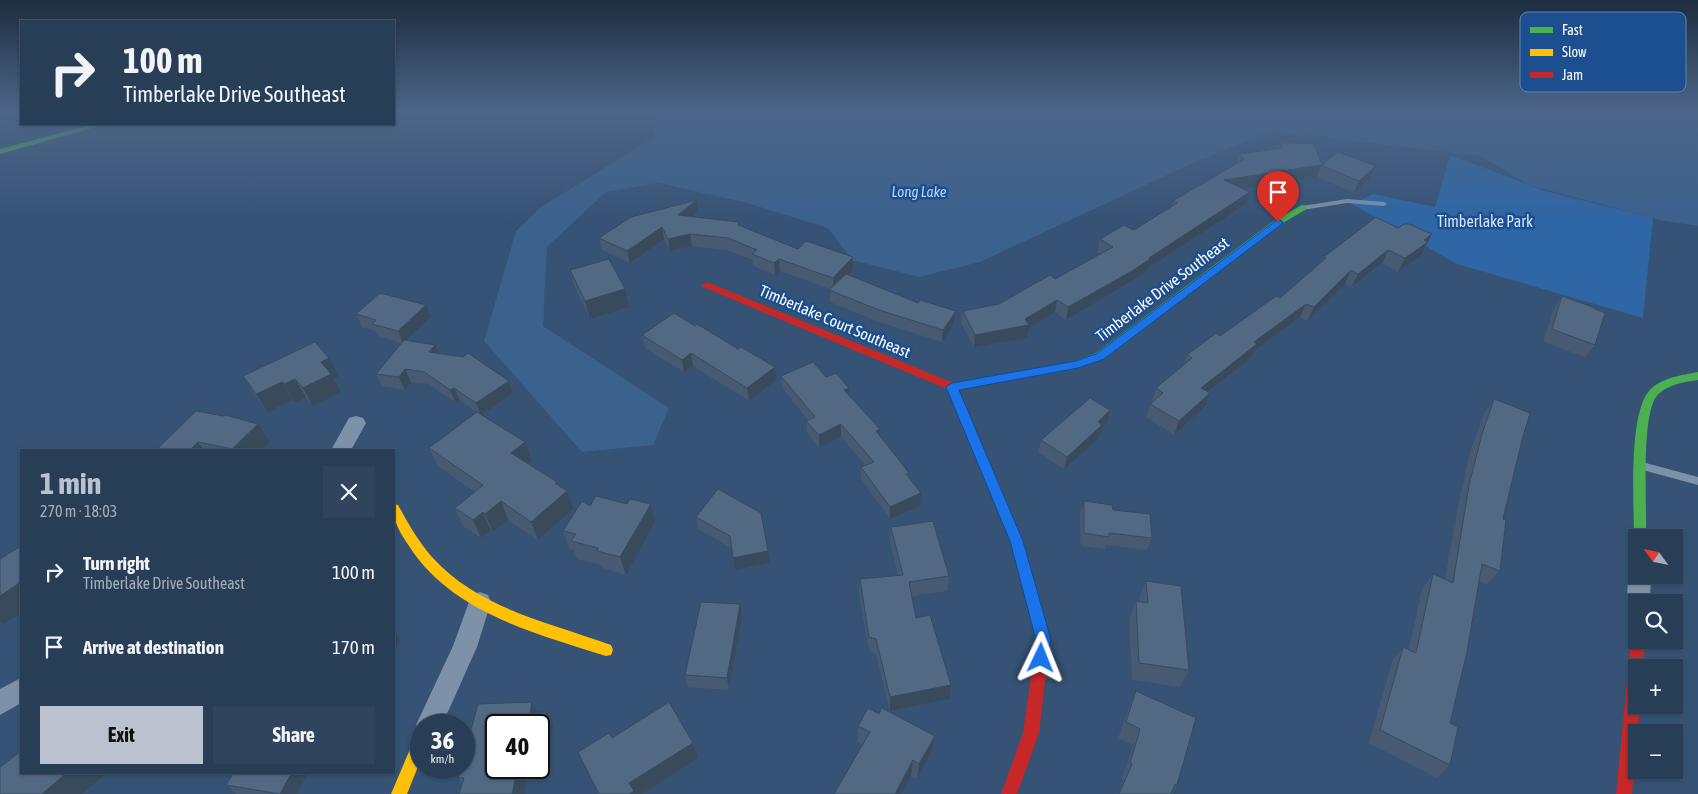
<!DOCTYPE html>
<html lang="en">
<head>
<meta charset="utf-8">
<style>
  :root { --surface:#283e57; --page:#30455d; --text:#f1f3f6; --muted:#a5aeba; --line:#44576d; --accent:#b9c2ce }
  body { margin:0; font-family:"Asap Condensed",sans-serif; background:var(--page); color:var(--text); height:100vh; display:flex; flex-direction:column; font-size:19px; white-space:nowrap }
  * { box-sizing:border-box; margin:0 }
  p { font-size:16px; color:var(--muted) }
  .icon { flex:none; width:28px; height:28px; fill:none; stroke:currentColor; stroke-width:2; stroke-linecap:round; stroke-linejoin:round }
  .map { position:relative; flex:1; overflow:hidden }
  .side { position:absolute; left:20px; top:449px; width:375px; height:325px; display:flex; flex-direction:column; background:var(--surface); border-radius:0px; box-shadow:0 1px 4px #0004,0 0 0 1px var(--line) }
  .side>* { flex:none }
  .guide { position:absolute; left:20px; top:20px; width:375px; height:105px; border-radius:0px; box-shadow:0 1px 4px #0004,0 0 0 1px var(--line); background:#283e57; color:var(--text); overflow:hidden }
  .needle { width:32px; rotate:303deg }
  .controls { position:absolute; left:1628px; top:529px; display:grid; gap:10px }
  .controls a { display:grid; place-items:center; width:55px; height:55px; border-radius:0px; background:var(--surface); box-shadow:0 1px 4px #0004,0 0 0 1px var(--line); font-size:25px }
  .speed { position:absolute; left:410px; top:714px; display:flex; gap:10px; font-size:25px; font-weight:700; text-align:center }
  .speed>* { display:grid; place-content:center; width:65px; height:65px; border-radius:50%; background:var(--surface); box-shadow:0 1px 4px #0004,0 0 0 1px var(--line); line-height:1 }
  .speed small { font-size:12px; font-weight:400 }
  .speed .limit { border:2px solid #111; border-radius:8px; background:#fff; color:#111 }
  .pin { position:absolute; display:grid; place-items:center; width:42px; height:42px; color:#fff; margin:-51px -21px; border-radius:50% 50% 50% 0; rotate:-45deg; box-shadow:0 0 5px #0007 }
  .pin .icon { rotate:45deg }
  .me { position:absolute; width:55px; margin:-28px; rotate:2deg; stroke-linejoin:round; filter:drop-shadow(0 0 4px #0008) }
  .turn { display:flex; align-items:center; gap:18px; height:105px; padding:0 20px; font-size:22px }
  .turn .icon { width:65px; height:65px; stroke-width:2.5 }
  .turn b { display:block; font-size:35px; line-height:42px }
  .round { display:grid; place-items:center; flex:none; width:52px; height:52px; border-radius:0px; background:var(--page) }
  .summary { display:flex; align-items:center; justify-content:space-between; height:85px; padding:0 20px }
  h1 { font-size:30px; font-weight:700; line-height:38px; color:var(--accent) }
  .button { display:flex; gap:10px; margin-top:auto; padding:10px 20px }
  .button a { flex:1; height:58px; border-radius:0px; background:var(--accent); color:#111; font-size:20px; font-weight:700; line-height:58px; text-align:center }
  .button a+a { background:var(--page); color:var(--text) }
  ul { padding:0; list-style:none }
  li { display:flex; align-items:center; gap:15px; height:75px; padding:0 20px }
  li div { flex:1 }
  li b { display:block; font-size:19px }
  li em { font-style:normal }
  .map>svg:first-child { display:block }
  .green { fill:#2f66a5 }
  .water { fill:#3b618d }
  .lines { fill:none; stroke-linecap:round; stroke-linejoin:round }
  .lane { fill:#7d92a8; fill-rule:evenodd }
  .street { fill:#7d92a8; fill-rule:evenodd }
  .fast { fill:#4caf50; fill-rule:evenodd }
  .slow { fill:#ffc107; fill-rule:evenodd }
  .jam { fill:#c62828; fill-rule:evenodd }
  .wall { fill:#475a72 }
  .shaded-wall { fill:#394a5c }
  .building { fill:#526984; stroke:#394a5c }
  .route { fill:#1a73e8; stroke:#114b97 }
  .labels { text-anchor:middle; stroke-width:5; stroke-linejoin:round; paint-order:stroke }
  .far-water-label { font-size:15px; font-style:italic; fill:#b5d3f5; stroke:#1b4f8f }
  .park-label { font-size:16px; fill:#cfe3fa; stroke:#1b4f8f }
  .street-label { font-size:16px; fill:#fff; stroke:#1b4f8f }
  .key { fill:#1b4f8f; stroke:#5f84b1; stroke-width:1 }
  .key-label { font-size:14px; fill:#fff }
</style>
</head>
<body>
<div class="map">
<svg width="1698" height="794" viewBox="0 0 1698 794">
  <rect width="100%" height="100%" fill="#365274"/>
  <path class="green" d="M1450 155 1545 191 1653 218 1643 318 1457 264 1352 204 1373 194 1435 207Z"/>
  <path class="water" d="M656 110H1698V226L1664 221 1529 185 1481 156 1272 131 1195 162 980 262 919 277 852 260 828 228 747 203 659 183 606 192 547 247 543 326 669 408 653 445 582 452 484 341 516 231 541 207 655 137Z"/>
  <g class="lines">
    <path class="lane" d="M1347 199 1384 202 1387 204 1384 206 1347 203 1302 210 1299 208 1302 206Z
      M1642 462 1698 477V485L1639 469 1637 466 1639 463Z"/>
    <path class="street" d="M356 416 363 418 366 423 351 450H331L349 418Z
      M1636 567V575H1651L1650 602H1636V611L1631 609C1625 598 1627 580 1632 568Z
      M480 592 488 595 491 602 477 647 442 725H421L420 734 416 725 453 646 469 602 472 595Z
      M21 678V703L0 715V689Z"/>
    <path class="fast" d="M95 124H107L0 154V149Z
      M1302 205 1305 206V210L1281 224 1104 359 1078 368 952 391 946 387 952 383 1076 361 1096 353 1275 220Z
      M1698 372V380C1684 382 1665 385 1656 397 1641 418 1647 508 1646 538H1636L1635 542 1634 538C1634 505 1628 415 1649 391 1660 378 1682 375 1698 372Z"/>
    <path class="slow" d="M394 504 398 505C408 523 418 541 432 557 479 609 548 622 611 645L613 650 611 655 606 656C535 633 452 613 409 546 399 531 393 522 394 504Z
      M421 733V759L407 794H391L416 735Z"/>
    <path class="jam" d="M707 282 956 384 1022 541 1050 640 1039 733 1017 794H1001L1023 733 1036 640 1010 541 947 389 703 287 702 285Z
      M1636 634V640H1645L1643 668H1636V705H1640L1632 794H1616L1631 640 1633 636Z"/>
  </g>
  <path class="wall" d="M1280 142 1322 165 1376 166 1370 178 1354 193 1317 177 1242 188 1246 204 1148 268 1147 271 1128 283 1066 320 1055 312 1029 328 1027 338 974 347 961 323 963 311 999 304 1055 279 1101 254 1097 252 1100 239 1134 230 1171 207 1173 201 1236 164 1239 154 1278 148Z
    M698 212 693 217 740 226 798 249 853 270 848 275 918 303 956 311 954 324 942 342 879 322 830 302V289L780 271 775 275 753 266V260L729 251 692 246 670 251 664 239 630 263 602 250 599 238Z
    M1376 217 1425 248 1421 255 1398 272 1382 263 1351 287 1345 284 1307 321 1300 317 1254 351 1252 357 1208 392 1210 393 1205 406 1174 435 1146 417 1150 404 1152 402 1156 388 1184 364 1187 355 1220 336 1280 298 1322 261 1324 257Z
    M570 270 629 307 590 319 575 288Z
    M1562 296 1595 309V345L1585 357 1543 342 1554 309Z
    M356 314 431 317 406 340 509 381 513 393 481 415 525 442 532 461 528 464 557 482 558 485 573 509 538 540 508 520 493 532 491 530 481 538 463 526 455 508 475 492 438 466 429 448 477 413 460 400 456 403 429 384 411 382 405 390 382 386 376 374 401 343 378 336 375 331 362 327Z
    M642 335 776 380 749 401 693 366 684 372 645 348Z
    M243 376H339L334 379 341 392 313 406 306 397 295 403 293 400 268 412 254 394Z
    M781 376 826 377 849 395 909 473 908 478 920 506 890 519 861 479V467L865 465 841 437 819 448 807 433 806 421 808 420 782 388Z
    M1494 399 1522 440 1503 519 1500 571 1487 585 1479 582 1450 723V765L1437 778 1369 743 1392 661 1403 647 1409 649 1422 589 1433 574 1445 579 1459 500 1471 449 1484 414Z
    M1107 423 1102 428 1099 438 1064 469 1038 452 1041 440Z
    M258 424 270 442 262 450H156Z
    M1084 501 1113 510 1152 538 1147 550 1106 545 1105 549 1081 546 1080 514Z
    M627 504H651L655 522 626 575 603 568 601 565 577 559 574 550 569 549 563 531Z
    M696 517 768 551 770 563 735 570 731 548 698 529Z
    M891 527 949 576 947 591 912 596 916 618 949 699 890 711 876 654 869 651 859 594 860 579 898 575 890 542Z
    M1146 581 1189 670 1180 687 1132 680 1129 619 1136 601 1140 602 1139 598Z
    M740 604 742 616 729 690 688 687 685 675Z
    M1136 691 1177 785 1172 794H1118L1124 780 1122 778 1133 745 1118 738 1129 708Z
    M532 702 538 713 546 712 553 727 549 750H539V725H496V768H530L524 794H459L462 784 458 778 461 768H464V756L478 704Z
    M879 714 935 736 932 751 917 779 911 776 901 794H834L862 745 858 742V726Z
    M612 738 698 758 642 794H598L578 752Z
    M226 785 296 794H236Z"/>
  <path class="shaded-wall" d="M1321 165 1317 177 1221 192 1224 180Z
    M1376 166 1370 178 1354 193 1359 181Z
    M1250 192 1246 204 1148 268 1147 271 1128 283 1066 320 1068 307 1149 258Z
    M697 200 698 212 680 227 678 215Z
    M662 227 664 239 630 263 627 251Z
    M690 234 692 246 670 251 668 239Z
    M1432 234 1421 255 1398 272 1405 258 1424 240Z
    M1388 250 1382 263 1351 287 1358 274Z
    M853 257V270L833 291V278Z
    M779 259 780 271 775 275 774 263Z
    M1351 270 1345 284 1307 321 1314 307Z
    M625 289 629 307 590 319 585 301Z
    M1057 300 1055 312 1029 328 1027 338 974 347 975 335 1025 319Z
    M1306 304 1300 317 1254 351 1252 357 1196 401 1201 388 1254 342Z
    M426 305 431 317 403 343 398 331Z
    M956 311 954 324 942 342 943 330Z
    M435 345 440 357 429 352Z
    M691 353 693 366 684 372 682 360Z
    M329 358 339 376 334 379 341 392 313 406 303 388 321 362Z
    M775 367 776 380 749 401 747 388Z
    M405 369 411 382 405 390 399 377Z
    M295 379 306 397 295 403 284 384Z
    M509 381 513 393 481 415 476 403Z
    M282 382 293 400 268 412 256 394Z
    M454 388 460 400 456 403 450 390Z
    M849 388V400L844 390Z
    M1210 393 1205 406 1174 435 1179 421Z
    M1110 410 1107 423 1102 428 1099 438 1064 469 1067 457 1098 422Z
    M258 424 270 442 262 450H233L232 449Z
    M841 424V437L819 448V435Z
    M880 429 879 441 876 431Z
    M198 442 204 450H190Z
    M525 442 532 461 518 472 511 453Z
    M557 482 561 496 567 491 573 509 538 540 531 522Z
    M921 493 920 506 890 519V507Z
    M501 501 508 520 493 532 485 514Z
    M651 504 655 522 626 575 620 557Z
    M483 512 491 530 481 538 473 520Z
    M768 551 770 563 735 570 733 558Z
    M21 582V613L4 624 2 622 0 623V596Z
    M740 604 742 616 729 690 727 678Z
    M394 630 401 642 394 648Z
    M951 685 949 699 890 711V697Z
    M532 702 540 717 530 713Z
    M546 712 553 727 549 750 541 735Z
    M935 736 932 751 917 779 919 764Z
    M693 743 698 758 642 794H629V783Z
    M913 760 911 776 901 794H895Z
    M518 768H530L524 794H512Z
    M68 772H108L82 794H42Z
    M292 772H309L296 794H280Z"/>
  <path class="building" d="M1280 142 1314 144 1322 165 1338 152 1376 166 1359 181 1321 165 1224 180 1250 192 1149 258 1150 259 1132 271 1068 307 1057 300 1025 319 1029 325 975 335 963 311 999 304 1050 275 1055 279 1113 247 1100 239 1124 225 1134 230 1177 203 1173 201 1244 159 1239 154 1282 148Z
    M697 200 678 215 739 222 738 225 798 249 806 241 853 257 833 278 779 259 774 263 752 254 757 250 728 238 690 234 668 239 662 227 627 251 599 238 631 217Z
    M1376 217 1398 228 1404 224H1409L1432 234 1424 240 1428 242 1405 258 1388 250 1358 274 1351 270 1314 307 1306 304 1254 342 1257 344 1201 388 1210 393 1179 421 1150 404 1163 393 1156 388 1192 358 1187 355 1216 333 1220 336 1276 296 1280 298 1326 258 1324 257Z
    M609 259 625 289 585 301 570 270Z
    M846 274 918 303 920 300 956 311 943 330 879 310 829 290Z
    M380 293 426 305 398 331 372 324 376 320 356 314Z
    M1562 296 1595 308V309L1605 313 1595 345 1552 329Z
    M674 313 695 326 697 324 738 349 741 347 775 367 747 388 691 353 682 360 642 335Z
    M404 340 435 345 429 352 463 357 468 353 509 381 476 403 454 388 450 390 424 372 405 369 399 377 376 374Z
    M315 342 329 358 321 362 331 374 303 388 295 379 284 384 282 382 256 394 243 376Z
    M813 362 826 377 836 373 849 388 844 390 880 429 876 431 909 473 906 474 921 493 890 507 861 467 874 462 841 424 819 435 806 421 815 417 781 376Z
    M1090 398 1110 410 1098 422 1102 425 1067 457 1041 440Z
    M1494 399 1530 413 1522 440 1503 519 1506 520 1500 571 1482 564 1467 652 1450 723 1458 727 1450 765 1380 730 1403 647 1416 653 1433 574 1453 583 1469 485 1482 434Z
    M196 411 223 416 225 415 258 424 232 449 198 442 190 450H156Z
    M477 412 525 442 511 453 557 482 555 483 567 491 531 522 501 501 485 514 483 512 473 520 455 508 483 485 429 448Z
    M718 489 761 513 768 551 733 558 730 536 696 517Z
    M596 496 627 504 630 499 651 504 620 557 597 551 598 548 571 541 576 534 563 531 582 501 590 506Z
    M1084 501 1112 505 1113 510 1150 514 1152 538 1109 533V537L1084 533Z
    M933 521 949 576 909 582 916 618 930 615 951 685 890 697 876 639 869 637 860 579 903 575 891 527Z
    M21 546V582L0 596V559Z
    M1146 581 1181 586 1189 670 1139 663 1136 601 1148 603Z
    M701 602 740 604 727 678 685 675Z
    M1136 691 1196 718 1177 785 1175 784 1171 794H1119L1132 764 1130 763 1140 729 1126 722Z
    M532 702 530 713 546 712 541 735H539V725H496V768H518L512 794H459L464 778H458L461 768H464V756L478 704Z
    M669 702 693 743 629 783 634 791 629 794H599L578 752 609 733 612 738Z
    M868 708 879 714 882 708 935 736 919 764 913 760 895 794H834L870 732 858 726Z
    M21 751V772H68L42 794H0V767Z
    M234 772H292L280 794 226 785Z"/>
  <linearGradient id="sky" x2="0" y2="1"><stop stop-color="#1e2d40"/><stop offset="0.5" stop-color="#4c6688"/><stop offset="1" stop-color="#4c6688" stop-opacity="0"/></linearGradient>
  <rect width="1698" height="222" fill="url(#sky)"/>
  <path class="route" d="M1278 219 1283 222 1282 224 1104 359 1078 368 959 390 1023 541 1051 640 1046 663 1041 665 1036 663 1034 658 1036 640 1010 541 946 387 952 383 1076 361 1096 354Z"/>
  <g class="labels">
    <g class="far-water-label">
      <text x="919" y="197">Long Lake</text>
    </g>
    <g class="park-label">
      <text x="1485" y="227">Timberlake Park</text>
    </g>
    <g class="street-label">
      <text transform="translate(1162 289) rotate(-37)" y="6">Timberlake Drive Southeast</text>
      <text transform="translate(835 321) rotate(23)" y="6">Timberlake Court Southeast</text>
    </g>
  </g>
  <rect x="1520" y="12" width="166" height="80" rx="8" class="key"/>
  <rect x="1530" y="27" width="23" height="6" fill="#4caf50"/>
  <rect x="1530" y="49" width="23" height="7" fill="#ffc107"/>
  <rect x="1530" y="72" width="23" height="6" fill="#c62828"/>
  <g class="key-label">
    <text x="1562" y="35">Fast</text>
    <text x="1562" y="57">Slow</text>
    <text x="1562" y="80">Jam</text>
  </g>
</svg>
<div class="controls">
<a><svg class="needle" viewBox="-14 -14 28 28"><path d="M0-13l5 13h-10z" fill="#e53935"/><path d="M0 13l5-13h-10z" fill="#a5aeba"/></svg></a>
<a><svg class="icon" aria-label="search" viewBox="0 0 24 24"><circle cx="10" cy="10" r="6"/><path d="M15 15l6 6"/></svg></a>
<a>+</a>
<a>−</a>
</div>
<div class="speed"><div>36<small>km/h</small></div><div class="limit">40</div></div>
<div class="pin" style="left:1278px;top:222px;background:#d93025"><svg class="icon" aria-label="arrive" viewBox="0 0 24 24"><path d="M6 21V4h12l-3 4 3 4H6"/></svg></div>
<svg class="me" style="left:1041px;top:658px" viewBox="-20 -20 40 40"><path d="M0-17L14 15 0 8-14 15z" fill="#1a73e8" stroke="#fff" stroke-width="4"/></svg>
<div class="guide">
<div class="turn"><svg class="icon" aria-label="right" viewBox="0 0 24 24"><path d="M7 20v-9h11M14 6l5 5-5 5"/></svg><div><b>100 m</b>Timberlake Drive Southeast</div></div>
</div>
<section class="side">
<div class="summary"><div><h1>1 min</h1><p>270 m · 18:03</p></div><a class="round"><svg class="icon" aria-label="close" viewBox="0 0 24 24"><path d="M6 6l12 12M18 6L6 18"/></svg></a></div>
<ul>
<li><svg class="icon" aria-label="right" viewBox="0 0 24 24"><path d="M7 20v-9h11M14 6l5 5-5 5"/></svg><div><b>Turn right</b><p>Timberlake Drive Southeast</p></div><em>100 m</em></li>
<li><svg class="icon" aria-label="arrive" viewBox="0 0 24 24"><path d="M6 21V4h12l-3 4 3 4H6"/></svg><div><b>Arrive at destination</b></div><em>170 m</em></li>
</ul>
<div class="button"><a>Exit</a><a>Share</a></div>
</section>
</div>
</body>
</html>
